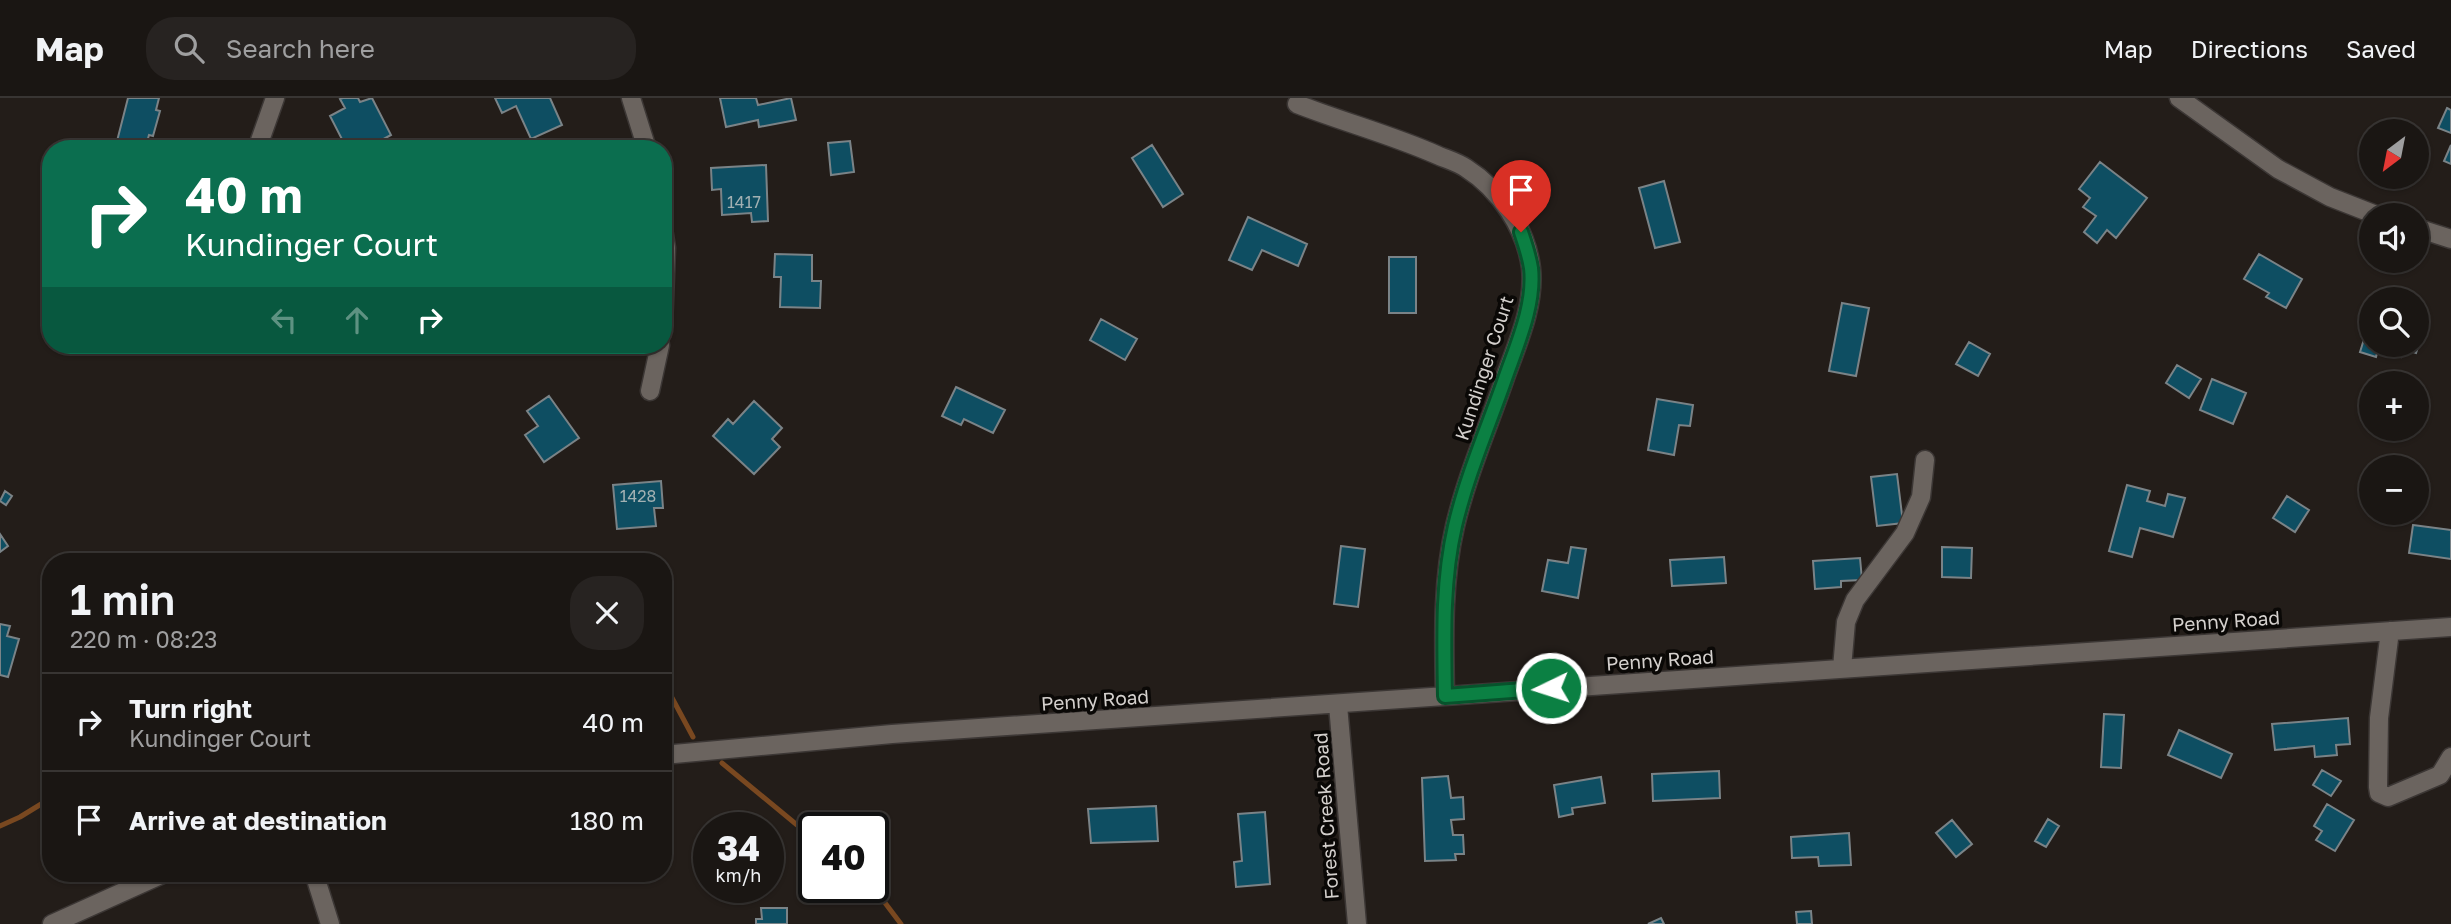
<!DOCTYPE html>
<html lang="en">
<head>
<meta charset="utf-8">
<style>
  :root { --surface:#1a1613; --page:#272321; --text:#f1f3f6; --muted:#9f9fa0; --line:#383533 }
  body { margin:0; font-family:"Golos Text",sans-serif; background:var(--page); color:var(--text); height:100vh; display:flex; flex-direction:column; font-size:26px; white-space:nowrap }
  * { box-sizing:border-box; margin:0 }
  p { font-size:23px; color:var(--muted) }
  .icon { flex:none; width:38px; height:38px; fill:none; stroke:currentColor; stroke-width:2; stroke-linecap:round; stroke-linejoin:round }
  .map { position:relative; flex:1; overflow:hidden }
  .panel { position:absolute; left:42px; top:455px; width:630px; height:329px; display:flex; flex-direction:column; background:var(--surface); border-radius:28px; box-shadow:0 2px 5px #0004,0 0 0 2px var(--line) }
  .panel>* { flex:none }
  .hud { position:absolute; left:42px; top:42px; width:630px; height:214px; border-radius:28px; box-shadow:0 2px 5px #0004,0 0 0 2px var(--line); background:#0b6e4f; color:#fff; overflow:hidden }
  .needle { width:46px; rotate:212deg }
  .fabs { position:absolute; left:2359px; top:21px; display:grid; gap:14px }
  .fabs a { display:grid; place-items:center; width:70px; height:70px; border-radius:50%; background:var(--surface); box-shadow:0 2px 5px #0004,0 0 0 2px var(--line); font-size:35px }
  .speed { position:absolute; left:693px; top:714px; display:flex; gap:14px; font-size:35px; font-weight:700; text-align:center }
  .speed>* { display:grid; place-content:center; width:91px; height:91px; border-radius:50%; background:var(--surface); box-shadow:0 2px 5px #0004,0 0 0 2px var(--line); line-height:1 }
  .speed small { font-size:18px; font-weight:400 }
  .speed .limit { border:4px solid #111; border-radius:10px; background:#fff; color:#111 }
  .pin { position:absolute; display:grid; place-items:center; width:60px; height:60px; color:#fff; margin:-72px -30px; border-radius:50% 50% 50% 0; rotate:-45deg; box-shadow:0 0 7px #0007 }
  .pin .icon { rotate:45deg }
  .me { position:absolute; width:77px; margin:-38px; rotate:266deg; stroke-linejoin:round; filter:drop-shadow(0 0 5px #0008) }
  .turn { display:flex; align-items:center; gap:24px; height:147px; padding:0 28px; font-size:32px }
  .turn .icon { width:91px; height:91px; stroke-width:2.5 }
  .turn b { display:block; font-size:49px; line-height:60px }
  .lanes { display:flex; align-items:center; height:66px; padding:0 28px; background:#0003; justify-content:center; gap:35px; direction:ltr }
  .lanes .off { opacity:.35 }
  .round { display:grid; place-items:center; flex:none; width:74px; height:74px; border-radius:28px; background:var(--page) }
  .headline { display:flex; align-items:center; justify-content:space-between; height:119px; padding:0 28px }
  h1 { font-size:42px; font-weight:600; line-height:52px }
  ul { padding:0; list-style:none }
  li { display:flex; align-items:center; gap:21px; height:98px; padding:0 28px; border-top:2px solid var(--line) }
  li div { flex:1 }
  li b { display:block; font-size:26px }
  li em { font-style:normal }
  header { display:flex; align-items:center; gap:42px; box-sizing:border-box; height:98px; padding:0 35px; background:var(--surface); border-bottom:2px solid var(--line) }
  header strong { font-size:33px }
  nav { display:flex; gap:38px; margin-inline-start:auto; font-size:24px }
  .search { width:490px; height:63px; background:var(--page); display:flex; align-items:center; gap:18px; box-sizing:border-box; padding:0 24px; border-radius:28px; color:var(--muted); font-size:26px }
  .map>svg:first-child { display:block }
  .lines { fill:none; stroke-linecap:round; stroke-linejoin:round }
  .stream { stroke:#794820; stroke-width:5 }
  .building { fill:#0e4e62; stroke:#7a8387; stroke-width:2 }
  .minor-casing { stroke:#3c3735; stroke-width:21 }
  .minor { stroke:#6b645f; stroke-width:18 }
  .route-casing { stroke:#07532c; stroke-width:18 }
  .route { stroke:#0b8043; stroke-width:12 }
  .labels { text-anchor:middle; stroke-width:7; stroke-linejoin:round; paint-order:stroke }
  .number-label { font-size:16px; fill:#a2b0b2 }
  .street-label { font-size:19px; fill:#d4d0cd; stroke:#0a0806 }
</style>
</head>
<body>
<header>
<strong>Map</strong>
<div class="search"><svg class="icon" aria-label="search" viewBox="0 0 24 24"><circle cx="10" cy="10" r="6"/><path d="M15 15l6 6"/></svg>Search here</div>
<nav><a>Map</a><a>Directions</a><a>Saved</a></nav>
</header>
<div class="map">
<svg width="2451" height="826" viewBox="0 0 2451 826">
  <rect width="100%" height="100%" fill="#231d19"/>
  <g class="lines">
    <path class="stream" d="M663 583 693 639
      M722 665 814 741
      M0 728 20 719 51 700
      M873 789 901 826"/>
  </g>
  <path class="building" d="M128 0H159L156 12 160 13 153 38 149 37 145 51H129L116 47Z
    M343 0H358L360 4 372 0 391 37 365 51H347L330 18 345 10 340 1Z
    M495 0H550L562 27 531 41 516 8 502 15Z
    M720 0H756L758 7 791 0 796 22 759 29 758 22 726 29Z
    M2447 10 2451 12V35L2438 30Z
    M850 43 854 74 831 77 828 45Z
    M1152 47 1183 96 1163 109 1132 60Z
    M2451 47V66L2444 63Z
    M2100 64 2147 100 2116 140 2107 132 2097 145 2084 134 2096 118 2083 109 2090 100 2079 91Z
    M766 67 768 123 752 124 751 115 722 117 721 91 712 92 711 70Z
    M1664 83 1680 144 1655 150 1639 90Z
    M1248 119 1307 146 1298 168 1262 152 1252 172 1229 162Z
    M775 156 812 157V183H821L820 210 780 209 781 179H774Z
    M2259 156 2302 181 2286 210 2266 199 2269 195 2244 181Z
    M1389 159H1416V215H1389Z
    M1842 205 1869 210 1856 278 1829 273Z
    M2371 219V247H2417V227L2425 230 2416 255 2404 251 2401 259 2378 252 2376 259 2360 254Z
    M1101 221 1137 241 1125 262 1090 242Z
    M1969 244 1990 256 1978 278 1956 266Z
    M2177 267 2201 281 2189 300 2166 285Z
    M2212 281 2246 295 2233 326 2200 312Z
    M956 289 1005 312 993 335 964 321 961 327 942 318Z
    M549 298 579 340 544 364 525 337 538 328 527 313Z
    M1657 301 1693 307 1690 328 1679 327 1674 357 1648 352Z
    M754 303 782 330 772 341 780 349 754 376 713 338 728 321 733 326Z
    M1897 376 1903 425 1877 428 1871 379Z
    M661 383 663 410H654L656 428 617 431 613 387Z
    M2127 387 2150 393 2147 403 2165 408 2168 396 2185 400 2173 439 2140 430 2132 459 2109 453Z
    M5 393 12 398 6 407 0 403Z
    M2287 398 2309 412 2295 434 2273 420Z
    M2413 427 2451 432V461L2409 455Z
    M0 436 8 448 0 454Z
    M1341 448 1365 451 1358 509 1334 506Z
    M1571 449 1586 451 1578 500 1542 493 1548 462 1568 465Z
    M1942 449 1972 450 1971 480 1942 479Z
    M1724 459 1726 485 1672 488 1670 462Z
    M1860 460 1862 482 1841 483V489L1815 491 1813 463Z
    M0 526 10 528 7 538 19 541 8 579 0 577Z
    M2104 616 2124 617 2121 670 2101 669Z
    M2348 620 2350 646 2336 647 2337 657 2315 659 2314 648 2275 652 2272 626Z
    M2179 632 2232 656 2221 680 2168 657Z
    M2322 672 2341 683 2331 698 2313 687Z
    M1719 673 1720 700 1653 703 1652 676Z
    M1448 678 1451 700 1463 699 1464 721 1451 722 1453 737H1463L1464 756H1455L1456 762 1425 763 1422 680Z
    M1601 679 1605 705 1572 710 1573 716 1559 719 1554 687Z
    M2327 706 2354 722 2335 753 2316 742 2322 733 2314 728Z
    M1156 708 1158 743 1091 745 1088 711Z
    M1265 714 1270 786 1236 789 1234 764 1242 763 1238 716Z
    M2048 721 2059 728 2046 749 2035 743Z
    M1952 722 1972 746 1956 759 1936 735Z
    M1849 735 1851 767 1819 768 1818 759 1792 760 1791 739Z
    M761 810H787V826H756V821H762Z
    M1811 813 1812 826H1797L1796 814Z
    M1661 820 1664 826H1648Z"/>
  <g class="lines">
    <defs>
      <path id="minor" d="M631 0 647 51
        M2179 0 2278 71 2330 99 2376 117
        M1297 6C1343 24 1392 37 1437 57 1446 61 1457 64 1466 70 1499 91 1526 130 1531 170 1535 206 1518 244 1506 277 1489 327 1467 377 1455 428 1442 484 1444 541 1445 598
        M257 51 275 0
        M2417 130 2451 141
        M663 131 666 150 663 228
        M650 293 660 247
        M2390 533 2379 620 2378 689 2379 695 2388 699 2440 677 2451 659
        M1842 570 1846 524 1855 502 1905 435 1921 399 1925 362
        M1338 607 1357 826
        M663 657 892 636 2451 529
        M314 775 330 826
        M52 826 165 775"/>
    </defs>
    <use href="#minor" class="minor-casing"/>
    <use href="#minor" class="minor"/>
  </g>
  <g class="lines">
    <defs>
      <path id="route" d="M1521 134C1525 146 1529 157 1531 170 1535 206 1518 244 1506 278 1489 327 1467 377 1455 428 1442 484 1444 541 1445 598L1551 590"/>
    </defs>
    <use href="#route" class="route-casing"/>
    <use href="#route" class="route"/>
  </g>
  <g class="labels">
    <g class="number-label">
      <text x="744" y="110">1417</text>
      <text x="638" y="404">1428</text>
    </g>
    <g class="street-label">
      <text transform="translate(1484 270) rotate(-72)" y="7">Kundinger Court</text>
      <text transform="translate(2226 523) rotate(-4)" y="7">Penny Road</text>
      <text transform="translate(1660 562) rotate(-4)" y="7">Penny Road</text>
      <text transform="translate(1095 602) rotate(-4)" y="7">Penny Road</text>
      <text transform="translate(1326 718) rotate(-94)" y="7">Forest Creek Road</text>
    </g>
  </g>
</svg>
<div class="fabs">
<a><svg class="needle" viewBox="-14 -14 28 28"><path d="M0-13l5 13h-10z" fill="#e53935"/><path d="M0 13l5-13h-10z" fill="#9f9fa0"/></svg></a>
<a><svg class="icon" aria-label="sound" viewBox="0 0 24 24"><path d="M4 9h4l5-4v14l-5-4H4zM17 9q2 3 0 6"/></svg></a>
<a><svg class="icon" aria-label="search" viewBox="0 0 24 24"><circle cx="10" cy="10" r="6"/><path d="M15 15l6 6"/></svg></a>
<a>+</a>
<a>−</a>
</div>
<div class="speed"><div>34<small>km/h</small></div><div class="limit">40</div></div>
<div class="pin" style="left:1521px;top:134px;background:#d93025"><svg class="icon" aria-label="arrive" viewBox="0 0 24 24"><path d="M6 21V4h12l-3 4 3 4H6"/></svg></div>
<svg class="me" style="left:1551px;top:590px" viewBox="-20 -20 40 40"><circle r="17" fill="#0b8043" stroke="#fff" stroke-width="3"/><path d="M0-11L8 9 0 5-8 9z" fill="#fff"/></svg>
<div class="hud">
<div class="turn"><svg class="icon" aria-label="right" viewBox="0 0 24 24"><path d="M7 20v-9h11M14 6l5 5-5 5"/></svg><div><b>40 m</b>Kundinger Court</div></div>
<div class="lanes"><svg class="icon off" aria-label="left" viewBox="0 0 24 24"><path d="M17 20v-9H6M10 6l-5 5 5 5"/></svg><svg class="icon off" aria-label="ahead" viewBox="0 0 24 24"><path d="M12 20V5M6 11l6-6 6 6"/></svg><svg class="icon" aria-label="right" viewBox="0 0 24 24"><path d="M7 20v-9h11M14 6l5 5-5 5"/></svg></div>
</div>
<section class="panel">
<div class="headline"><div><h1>1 min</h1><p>220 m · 08:23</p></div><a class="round"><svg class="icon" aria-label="close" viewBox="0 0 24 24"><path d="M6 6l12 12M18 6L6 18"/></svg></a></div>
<ul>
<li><svg class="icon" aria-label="right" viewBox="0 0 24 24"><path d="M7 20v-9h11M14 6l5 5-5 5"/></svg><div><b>Turn right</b><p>Kundinger Court</p></div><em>40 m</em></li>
<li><svg class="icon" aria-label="arrive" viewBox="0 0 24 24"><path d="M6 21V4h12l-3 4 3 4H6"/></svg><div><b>Arrive at destination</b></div><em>180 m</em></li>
</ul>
</section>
</div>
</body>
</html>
